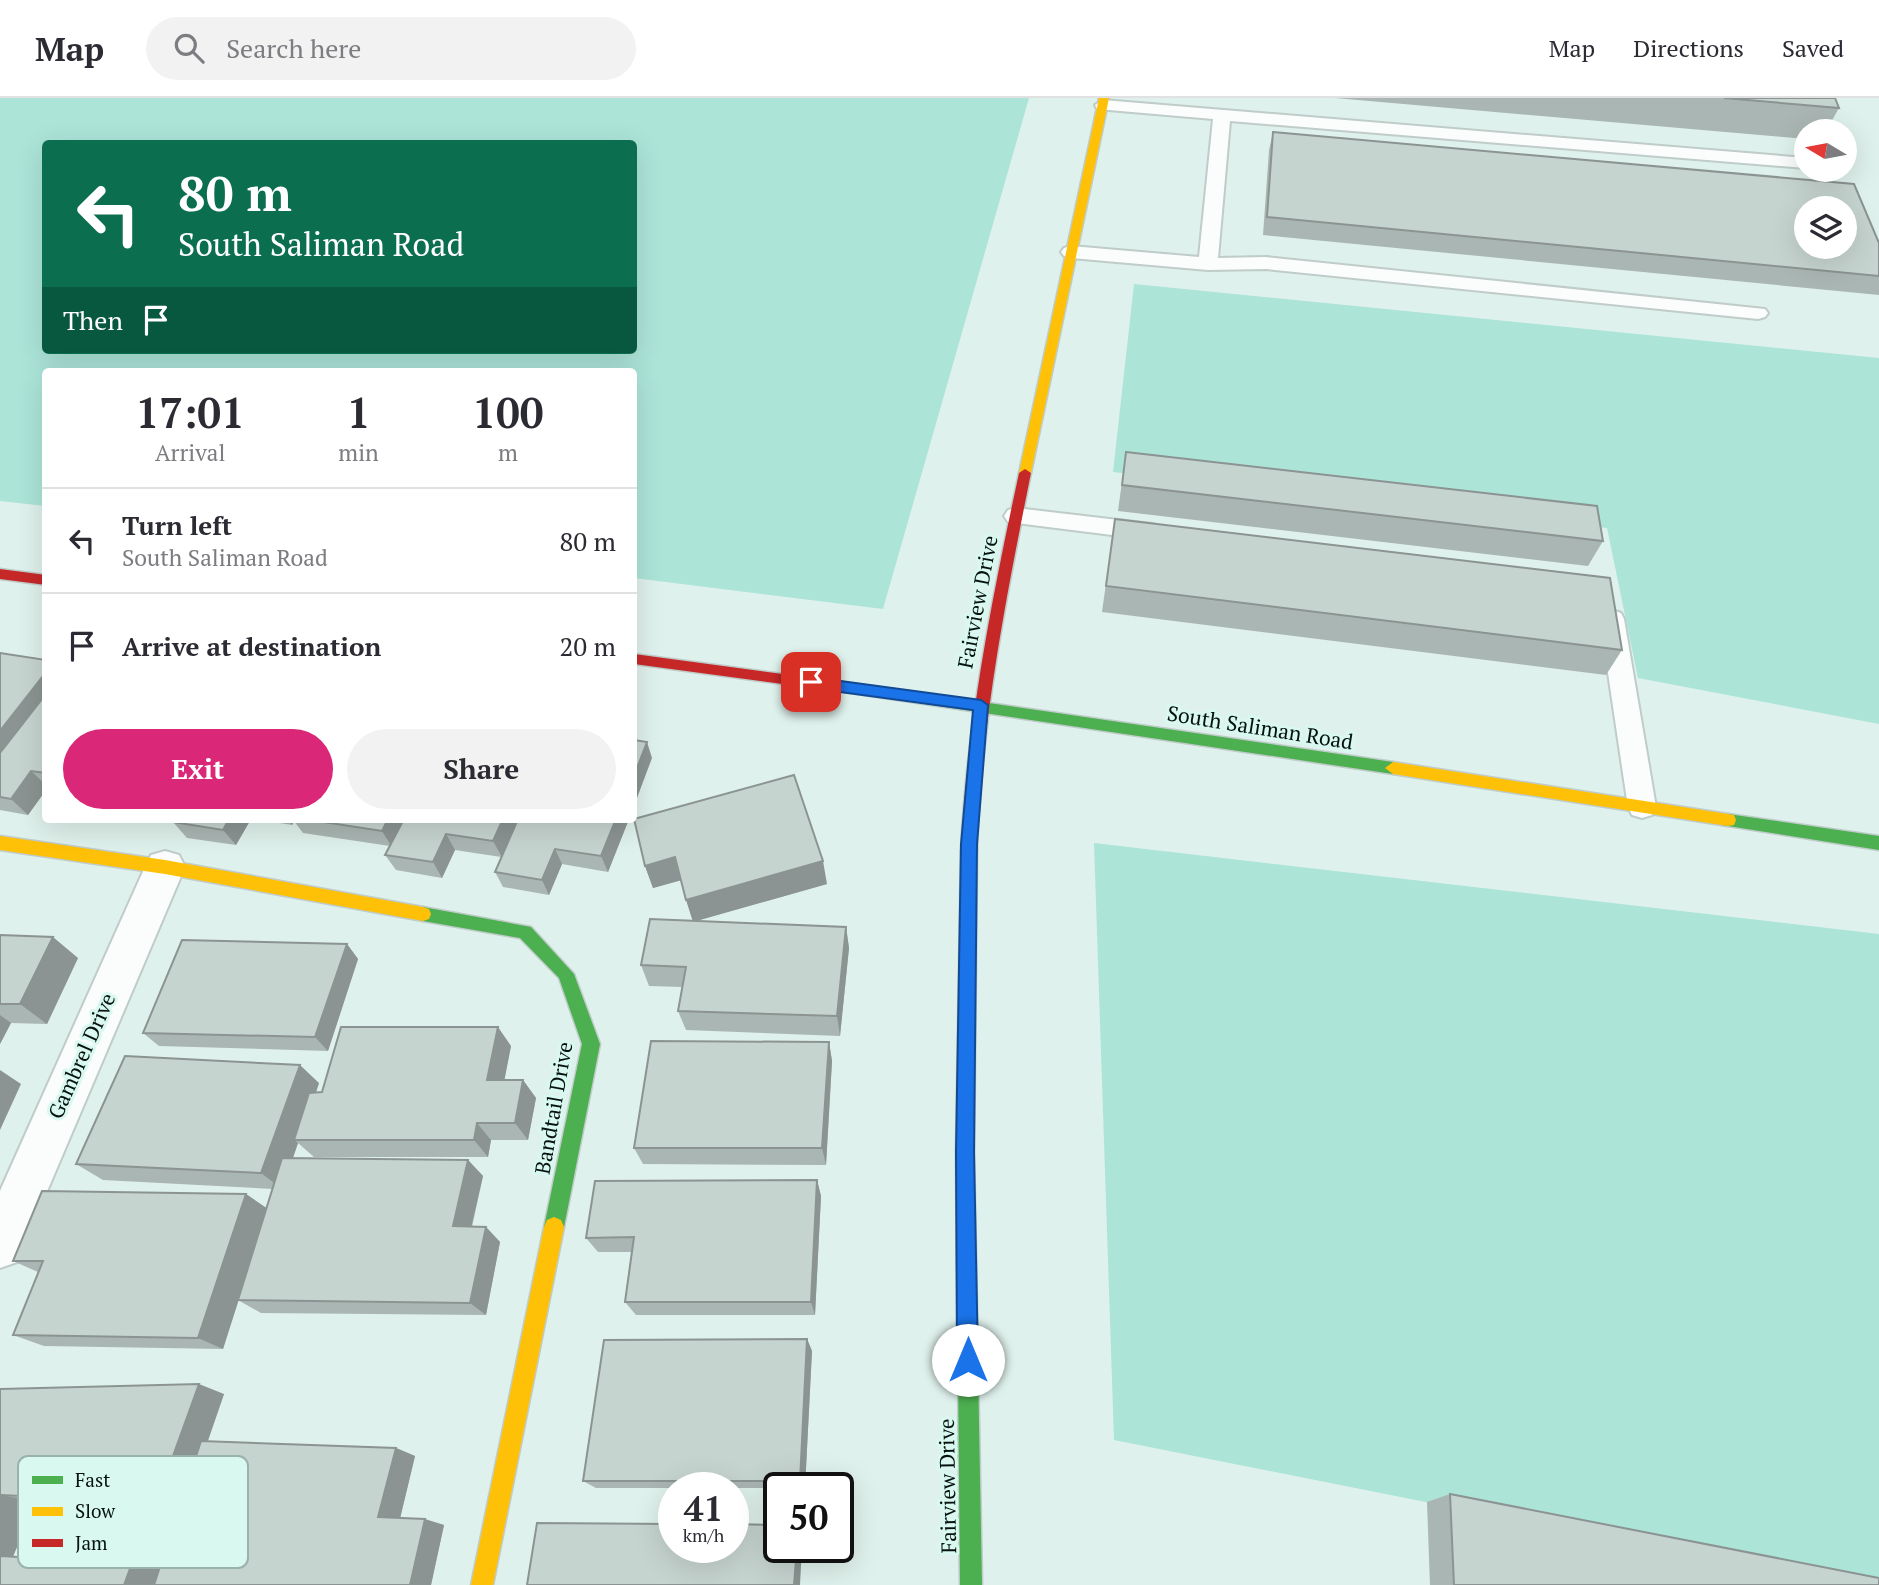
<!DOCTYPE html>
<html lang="en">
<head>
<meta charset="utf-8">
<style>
  :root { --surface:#fff; --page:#f2f2f3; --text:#2b2b33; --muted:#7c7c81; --line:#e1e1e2; --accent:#db2777 }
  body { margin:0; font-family:"PT Serif",serif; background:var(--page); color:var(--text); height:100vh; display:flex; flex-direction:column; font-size:26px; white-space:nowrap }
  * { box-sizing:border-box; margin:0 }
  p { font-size:23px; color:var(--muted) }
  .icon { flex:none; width:38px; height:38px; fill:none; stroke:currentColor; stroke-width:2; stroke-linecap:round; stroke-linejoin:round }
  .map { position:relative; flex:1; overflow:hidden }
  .panel { position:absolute; left:42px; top:270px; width:595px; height:455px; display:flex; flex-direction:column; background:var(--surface); border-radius:7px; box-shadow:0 7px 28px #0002 }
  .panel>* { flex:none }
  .hud { position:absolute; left:42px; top:42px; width:595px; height:214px; border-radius:7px; box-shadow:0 7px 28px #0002; background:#0b6e4f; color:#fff; overflow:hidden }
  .needle { width:46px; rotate:280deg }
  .fabs { position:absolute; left:1794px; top:21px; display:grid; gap:14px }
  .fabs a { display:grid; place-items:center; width:63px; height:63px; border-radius:50%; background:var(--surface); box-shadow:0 7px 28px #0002; font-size:35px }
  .speed { position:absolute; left:658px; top:1374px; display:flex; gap:14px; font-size:35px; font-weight:700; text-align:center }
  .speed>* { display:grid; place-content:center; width:91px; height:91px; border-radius:50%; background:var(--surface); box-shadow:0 7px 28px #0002; line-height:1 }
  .speed small { font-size:18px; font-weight:400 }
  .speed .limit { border:4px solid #111; border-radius:10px; background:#fff; color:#111 }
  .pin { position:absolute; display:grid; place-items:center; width:60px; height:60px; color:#fff; margin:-30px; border-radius:14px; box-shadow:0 4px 10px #0006 }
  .me { position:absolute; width:77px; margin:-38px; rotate:0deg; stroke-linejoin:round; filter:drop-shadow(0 0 5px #0008) }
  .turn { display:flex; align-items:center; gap:24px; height:147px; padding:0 21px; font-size:32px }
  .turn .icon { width:91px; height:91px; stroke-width:2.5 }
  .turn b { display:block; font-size:49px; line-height:60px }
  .then { display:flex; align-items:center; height:66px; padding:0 21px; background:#0003; gap:14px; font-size:26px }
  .eta { display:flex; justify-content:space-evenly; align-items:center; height:119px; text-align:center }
  .eta b { font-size:42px; font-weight:800; line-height:49px }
  .cta { display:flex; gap:14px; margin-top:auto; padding:14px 21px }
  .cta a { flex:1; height:80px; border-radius:42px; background:var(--accent); color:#fff; font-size:28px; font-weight:800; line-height:80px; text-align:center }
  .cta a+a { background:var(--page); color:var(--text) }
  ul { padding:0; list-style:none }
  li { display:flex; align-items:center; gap:21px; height:105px; padding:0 21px; border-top:2px solid var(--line) }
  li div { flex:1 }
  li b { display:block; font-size:26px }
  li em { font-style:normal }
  header { display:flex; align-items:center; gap:42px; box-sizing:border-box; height:98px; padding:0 35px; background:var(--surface); border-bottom:2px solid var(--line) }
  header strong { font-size:33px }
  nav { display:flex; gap:38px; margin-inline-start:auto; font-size:24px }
  .search { width:490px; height:63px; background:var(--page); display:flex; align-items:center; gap:18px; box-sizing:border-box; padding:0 24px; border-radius:38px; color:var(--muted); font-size:26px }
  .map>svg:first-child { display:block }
  .green { fill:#ace4d8; fill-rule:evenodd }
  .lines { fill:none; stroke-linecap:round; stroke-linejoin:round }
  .lane-casing { stroke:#bfccc9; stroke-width:4 }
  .street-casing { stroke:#bfccc9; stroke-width:4 }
  .fast-casing { stroke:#bfccc9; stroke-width:3 }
  .slow-casing { stroke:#bfccc9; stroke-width:3 }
  .jam-casing { stroke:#bfccc9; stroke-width:3 }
  .lane { fill:#fafdfc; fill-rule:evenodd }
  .street { fill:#fafdfc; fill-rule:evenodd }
  .fast { fill:#4caf50; fill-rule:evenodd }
  .slow { fill:#ffc107; fill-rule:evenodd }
  .jam { fill:#c62828; fill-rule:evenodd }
  .wall { fill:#aab6b3; fill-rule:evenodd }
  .shaded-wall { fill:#8b9492 }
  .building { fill:#c6d4d0; stroke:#8b9492; stroke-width:2; fill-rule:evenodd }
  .route { fill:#1a73e8; stroke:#114b97; stroke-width:2 }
  .labels { text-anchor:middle; stroke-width:6; stroke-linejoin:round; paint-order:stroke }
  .street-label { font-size:21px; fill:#07120f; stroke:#d8f8f0 }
  .key { fill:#d8f8f0; stroke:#99b3ac; stroke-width:2 }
  .key-label { font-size:19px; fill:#07120f }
</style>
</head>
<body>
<header>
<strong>Map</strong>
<div class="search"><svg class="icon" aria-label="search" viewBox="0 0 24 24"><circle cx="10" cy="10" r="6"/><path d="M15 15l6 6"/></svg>Search here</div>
<nav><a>Map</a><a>Directions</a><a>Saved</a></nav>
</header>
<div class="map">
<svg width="1879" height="1487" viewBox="0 0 1879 1487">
  <rect width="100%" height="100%" fill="#dff1ec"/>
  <path class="green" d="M0 0H1029L883 511 634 480V273H46L45 408 0 403ZM46 46H634V252H46Z
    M1134 186 1879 260V626L1638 580 1607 430 1113 374Z
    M1094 745 1879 836V1487H1843L1114 1342Z"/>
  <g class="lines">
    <defs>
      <path id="lane" d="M1103 2 1806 60V70L1230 23 1218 160 1266 159 1765 211 1768 215 1765 219 1758 221 1266 171 1208 172 1071 160 1064 158 1061 154 1064 150 1071 148 1199 159 1213 21 1097 11 1095 7Z
        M1016 410 1152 426 1160 428 1164 434 1160 440 1152 442 1008 424 1004 418 1008 412Z
        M1612 512 1621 515 1624 521 1656 709 1652 717 1642 720 1632 717 1628 709 1600 521 1603 515Z"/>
      <path id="street" d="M165 753 179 757 185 769 17 1164 0 1170V1093L145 769 151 757Z"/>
      <path id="fast" d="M858 586 1393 664 1401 670 1393 676 858 596 851 591Z
        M1728 716 1879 738V752L1728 728 1722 727 1720 722 1722 717Z
        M969 746 975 748 977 753 974 1054 982 1487H960L956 1054 961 753 963 748Z
        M423 809 531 829 574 876 600 946 564 1129 561 1136 554 1139 547 1136 544 1129 582 946 559 880 520 840 423 823 417 821 415 816 417 811Z"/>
      <path id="slow" d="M1099 0H1109L1031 375 1025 379 1019 375Z
        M1393 664 1728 716 1734 717 1736 722 1734 727 1728 728 1393 676 1385 670Z
        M0 738 165 762 423 809 429 811 431 816 429 821 423 823 165 776 0 752Z
        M554 1119 561 1122 564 1129 493 1487H471L544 1129 547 1122Z"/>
      <path id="jam" d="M1025 371 1031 375C1006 500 981 625 977 753L975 758H963L961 753C967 625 992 500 1019 375Z
        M0 471 46 477V487L0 481Z
        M634 556 858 586 865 591 858 596 634 566Z"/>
    </defs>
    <use href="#lane" class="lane-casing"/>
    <use href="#street" class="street-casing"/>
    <use href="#fast" class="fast-casing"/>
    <use href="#slow" class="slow-casing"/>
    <use href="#jam" class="jam-casing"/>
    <use href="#lane" class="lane"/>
    <use href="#street" class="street"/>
    <use href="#fast" class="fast"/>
    <use href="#slow" class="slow"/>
    <use href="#jam" class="jam"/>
  </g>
  <path class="wall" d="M1335 0H1835L1839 10 1826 33H1806V41Z
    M1273 34 1879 178V197L1263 137 1269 52Z
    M1126 354 1603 443 1588 468 1118 413Z
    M1115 421 1622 552 1606 577 1102 514Z
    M0 555 46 562V692L28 717 0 712Z
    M251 721 236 747 187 740 173 724Z
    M256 721H629L608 774 562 766 549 797 503 789 495 774 501 759 455 752 442 780 396 772 385 757 390 748 303 735 294 723 292 727Z
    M645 768 827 786 695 823 846 829 849 850 840 938 686 932 678 913 682 889 649 888 641 867 693 823 681 782 653 790Z
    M0 837 78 860 47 926 11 925 0 946Z
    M347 846 358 861 328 953 159 948 143 935Z
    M829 944 832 963 826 1067 643 1066 634 1050Z
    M511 948 504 982H523L536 1000 528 1042H491L488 1059H314L298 1045 293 1060 468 1062 483 1078 472 1129H486L500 1144 486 1217 261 1215 238 1202 223 1251 44 1248 13 1237 38 1174 13 1163 246 1096 267 1111 273 1091 103 1082 76 1066 319 985 316 995 322 994Z
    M817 1082 821 1098 815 1217H636L625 1204 632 1154H598L586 1140Z
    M807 1241 812 1253 805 1390H596L583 1383Z
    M0 1291 224 1296 208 1343 396 1350 415 1358 400 1420 444 1427 431 1487H0ZM36 1404 179 1411 160 1469 13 1458Z
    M1450 1396 1879 1487H1430L1427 1404Z"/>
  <path class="shaded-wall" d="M46 574V611L0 672V633Z
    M647 644 652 660 634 708V678Z
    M31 673 46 687V692L28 717 11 701Z
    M229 721H251L236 747 223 732Z
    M288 721H293L294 723 292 727Z
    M388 721H406L392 749 382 733Z
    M503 721H518L502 759 493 743Z
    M616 721H629L608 774 601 758Z
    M446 736 455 752 442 780 433 764Z
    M555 751 562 766 549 797 542 782Z
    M675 759 682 782 653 790 645 768Z
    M823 763 827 786 693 824 686 802Z
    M846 829 849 850 840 938 837 918Z
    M53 839 78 860 47 926 20 906Z
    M347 846 358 861 328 953 315 939Z
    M0 917 11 925 0 946Z
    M498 929 511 948 501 1000 487 982Z
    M829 944 832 963 826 1067 822 1050Z
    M300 967 319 985 299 1042H294L298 1045 282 1091 261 1075Z
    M0 972 21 986 0 1032Z
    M523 982 536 1000 528 1042 515 1025Z
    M477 1025 491 1042 488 1059 474 1042Z
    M468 1062 483 1078 468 1143 453 1128Z
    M817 1082 821 1098 815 1217 811 1204Z
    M246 1096 268 1111 223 1251 198 1240Z
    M486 1129 500 1144 486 1217 470 1205Z
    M807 1241 812 1253 805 1390 800 1383Z
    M199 1286 224 1296 184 1411 156 1405Z
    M396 1350 415 1358 399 1425 378 1419Z
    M2 1397 36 1404 12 1461 0 1459V1402Z
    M425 1421 444 1427 431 1487H410Z
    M797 1449H802L800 1487H794Z
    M132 1465 162 1469 156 1487H124Z"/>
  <path class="building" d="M1724 0H1835L1839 10Z
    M1273 34 1854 86 1879 145V178L1267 119ZM1806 110H1844V149H1806Z
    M1126 354 1597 408 1603 443 1122 387Z
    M1115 421 1610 480 1622 552 1106 488Z
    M0 555 46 562V574L0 633Z
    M46 596V675L31 673 11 701 0 699V655Z
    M634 642 647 644 634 678Z
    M794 677 823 763 686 802 675 759 645 768 634 721Z
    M175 721H229L223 732 173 724Z
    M304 721H388L382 733Z
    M404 721H503L493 743 446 736 433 764 385 757Z
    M518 721H616L601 758 555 751 542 782 495 774Z
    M650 821 846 829 837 918 678 913 686 869 641 867Z
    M0 837 53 839 20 906H0Z
    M182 842 347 846 315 939 143 935Z
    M341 929H498L487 982H523L515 1025H477L474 1042H294L309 995 322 994Z
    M651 943 829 944 822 1050H634Z
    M125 958 300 967 261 1075 76 1066Z
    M282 1060 468 1062 453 1128 486 1129 470 1205 238 1202Z
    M817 1082 811 1204H625L634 1139 586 1140 595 1083Z
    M42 1093 246 1096 198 1240 13 1237 43 1163H13Z
    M807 1241 800 1383H583L604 1242Z
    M199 1286 156 1405 2 1397 0 1402V1291Z
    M201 1343 396 1350 378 1419 425 1421 410 1487H154Z
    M1450 1396 1879 1480V1487H1454Z
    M537 1425 674 1426V1449H733V1426L779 1427V1449H797L794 1487H527Z
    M0 1458 132 1465 124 1487H0Z"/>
  <path class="route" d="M811 579 981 602 988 607 977 746 974 1054 978 1262 975 1269 968 1272 960 1269 957 1262 956 1054 961 746 973 612 811 590 804 584Z"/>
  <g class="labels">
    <g class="street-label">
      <text transform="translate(978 504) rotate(-79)" y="7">Fairview Drive</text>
      <text transform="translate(1260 630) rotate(9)" y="7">South Saliman Road</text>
      <text transform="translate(82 958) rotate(-66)" y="7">Gambrel Drive</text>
      <text transform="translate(554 1010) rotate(-80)" y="7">Bandtail Drive</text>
      <text transform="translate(948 1388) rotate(-91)" y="7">Fairview Drive</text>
    </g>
  </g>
  <rect x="18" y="1358" width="230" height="112" rx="10" class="key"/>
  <rect x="32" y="1378" width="31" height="8" fill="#4caf50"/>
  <rect x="32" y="1409" width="31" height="9" fill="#ffc107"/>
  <rect x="32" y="1441" width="31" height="8" fill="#c62828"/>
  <g class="key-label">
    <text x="75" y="1389">Fast</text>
    <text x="75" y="1420">Slow</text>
    <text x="75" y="1452">Jam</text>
  </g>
</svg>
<div class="fabs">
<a><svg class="needle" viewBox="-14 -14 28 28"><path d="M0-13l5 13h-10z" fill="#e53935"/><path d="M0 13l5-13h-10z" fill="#7c7c81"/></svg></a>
<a><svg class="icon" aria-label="layers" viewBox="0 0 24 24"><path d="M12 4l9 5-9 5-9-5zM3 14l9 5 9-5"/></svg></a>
</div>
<div class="speed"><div>41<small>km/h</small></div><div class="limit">50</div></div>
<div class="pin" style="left:811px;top:584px;background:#d93025"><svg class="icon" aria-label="arrive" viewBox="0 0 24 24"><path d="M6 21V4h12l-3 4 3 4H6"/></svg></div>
<svg class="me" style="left:968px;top:1262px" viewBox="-20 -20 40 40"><circle r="19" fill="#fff"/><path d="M0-13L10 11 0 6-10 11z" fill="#1a73e8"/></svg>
<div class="hud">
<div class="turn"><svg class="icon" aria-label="left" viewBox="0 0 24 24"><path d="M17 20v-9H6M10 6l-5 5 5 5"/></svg><div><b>80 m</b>South Saliman Road</div></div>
<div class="then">Then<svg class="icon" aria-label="arrive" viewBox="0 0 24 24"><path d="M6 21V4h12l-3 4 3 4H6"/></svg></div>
</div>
<section class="panel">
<div class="eta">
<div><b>17:01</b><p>Arrival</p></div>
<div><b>1</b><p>min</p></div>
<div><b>100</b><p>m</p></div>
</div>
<ul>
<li><svg class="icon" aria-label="left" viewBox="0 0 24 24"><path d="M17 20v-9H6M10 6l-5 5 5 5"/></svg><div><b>Turn left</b><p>South Saliman Road</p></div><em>80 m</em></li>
<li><svg class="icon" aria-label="arrive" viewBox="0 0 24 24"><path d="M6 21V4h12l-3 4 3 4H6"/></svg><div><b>Arrive at destination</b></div><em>20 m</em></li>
</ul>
<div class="cta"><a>Exit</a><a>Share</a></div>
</section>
</div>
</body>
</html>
